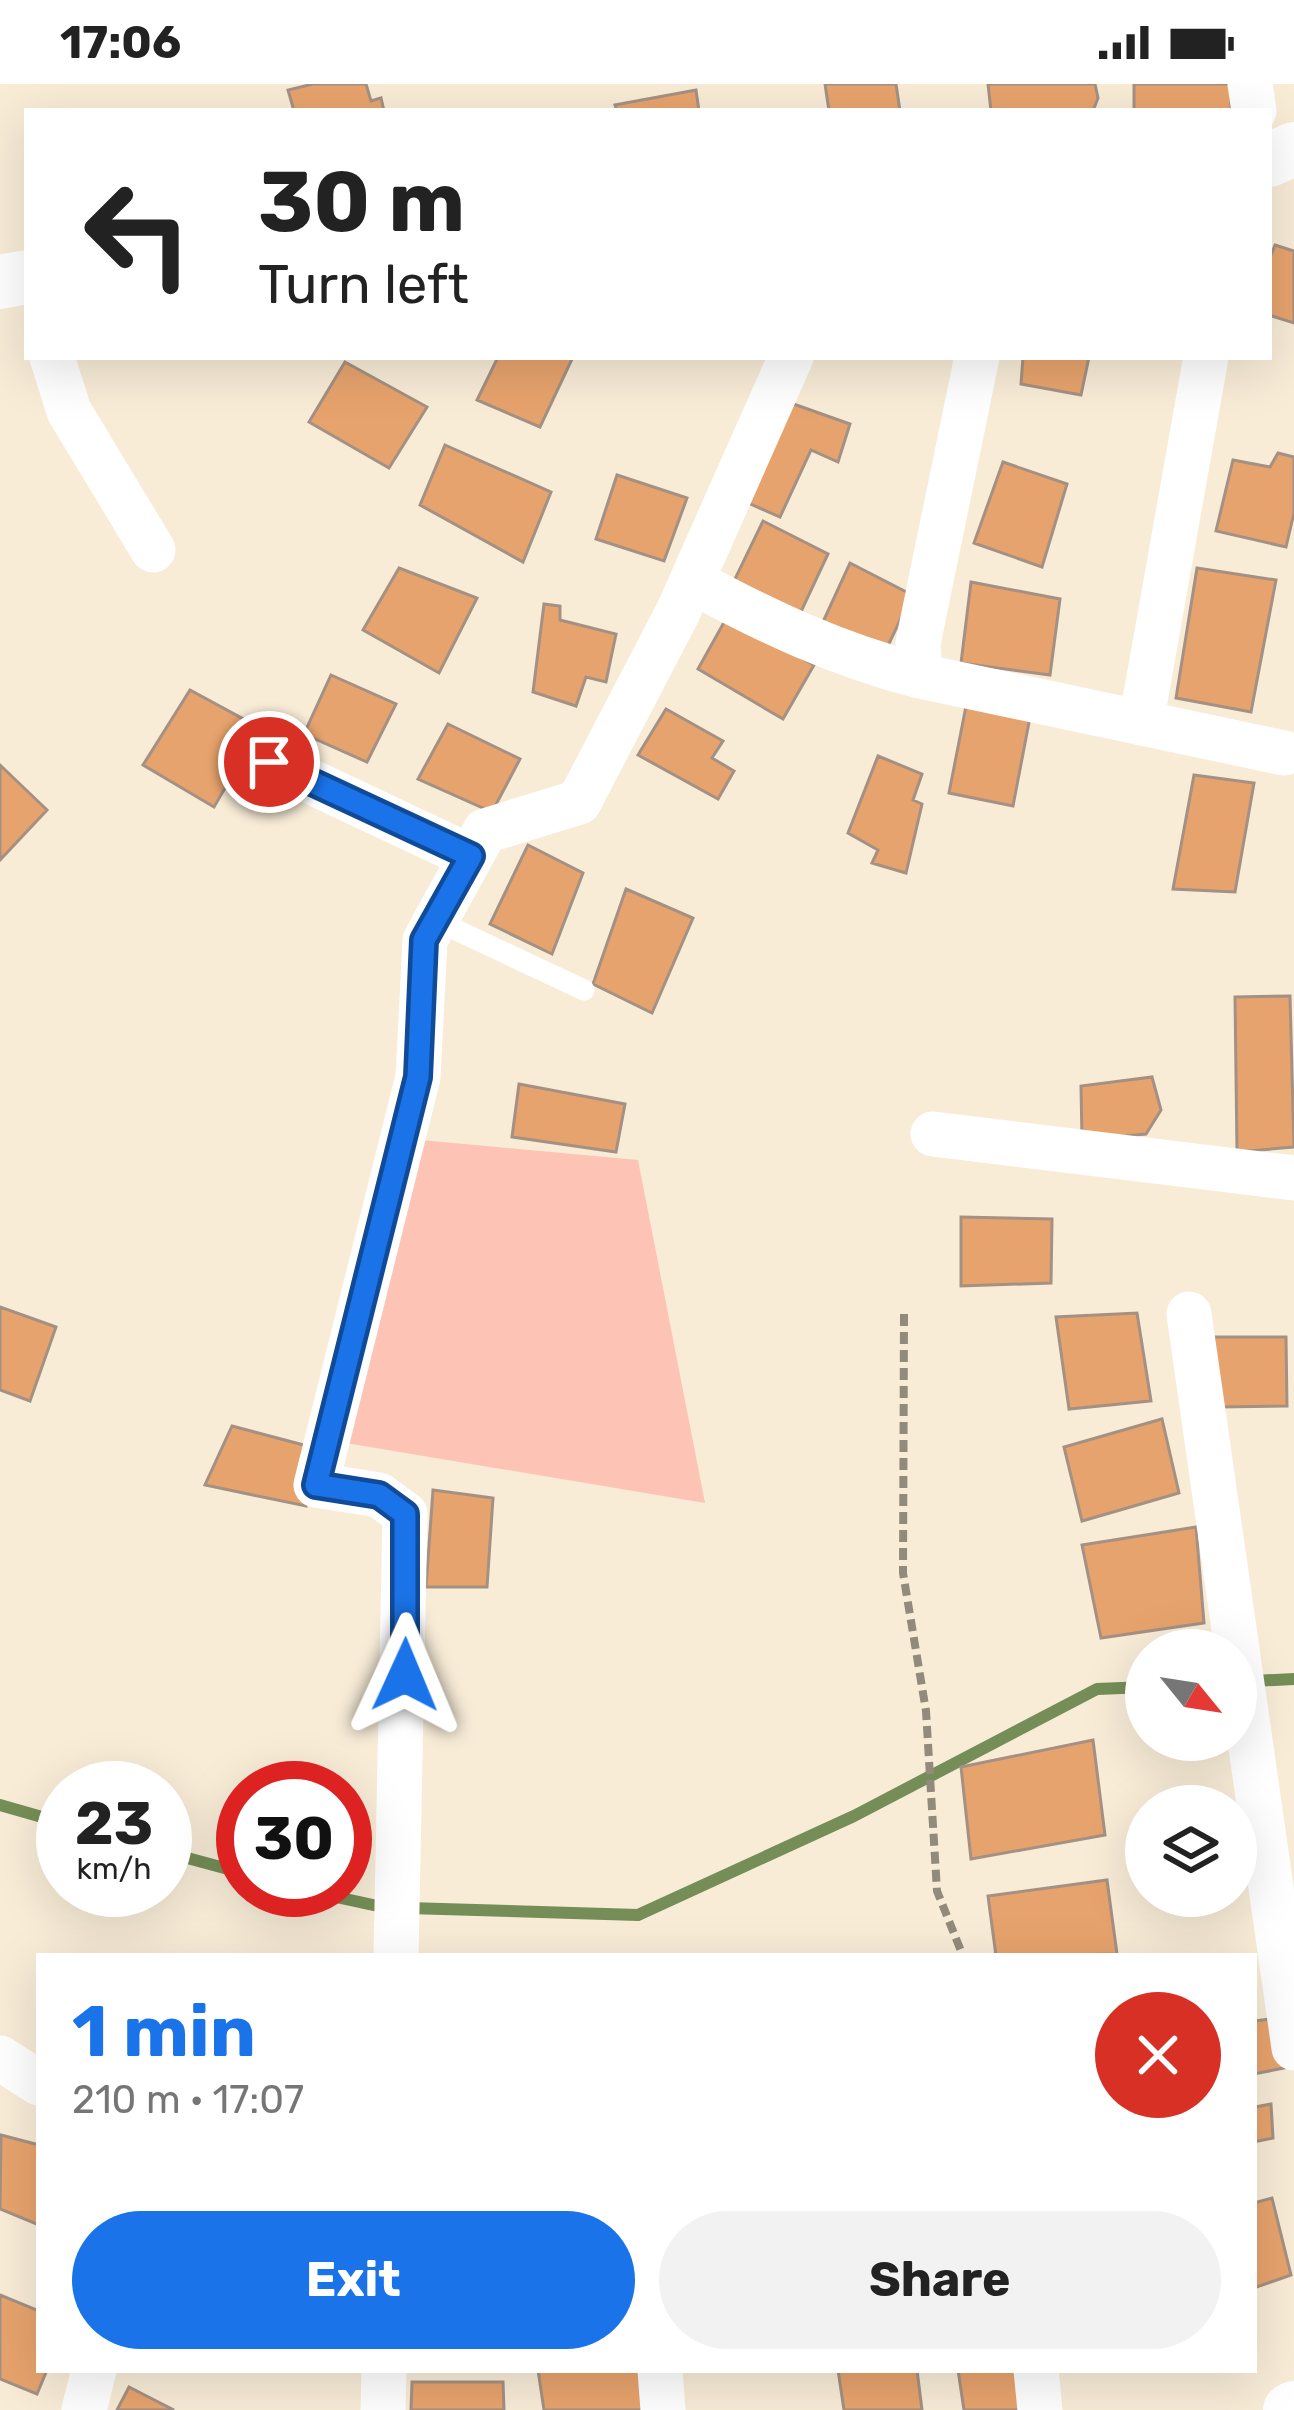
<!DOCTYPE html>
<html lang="en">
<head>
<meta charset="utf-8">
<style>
  :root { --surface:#fff; --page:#f2f2f2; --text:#222; --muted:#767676; --accent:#1a73e8 }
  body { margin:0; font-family:Rubik,sans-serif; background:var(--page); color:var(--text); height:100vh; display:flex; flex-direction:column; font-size:45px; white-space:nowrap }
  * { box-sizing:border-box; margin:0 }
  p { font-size:39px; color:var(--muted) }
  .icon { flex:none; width:66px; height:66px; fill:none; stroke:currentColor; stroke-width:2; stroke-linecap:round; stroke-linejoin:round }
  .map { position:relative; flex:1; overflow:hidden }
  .panel { position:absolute; left:36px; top:1869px; width:1221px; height:420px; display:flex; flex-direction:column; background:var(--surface); border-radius:0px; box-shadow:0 12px 48px #0002 }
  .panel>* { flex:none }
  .guide { position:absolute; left:24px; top:24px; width:1248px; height:252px; border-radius:0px; box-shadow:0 12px 48px #0002; background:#fff; color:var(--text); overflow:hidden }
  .needle { width:78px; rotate:120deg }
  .buttons { position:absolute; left:1125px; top:1545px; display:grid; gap:24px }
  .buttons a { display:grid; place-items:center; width:132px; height:132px; border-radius:50%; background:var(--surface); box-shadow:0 12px 48px #0002; font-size:60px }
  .speed { position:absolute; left:36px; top:1677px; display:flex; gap:24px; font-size:60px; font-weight:700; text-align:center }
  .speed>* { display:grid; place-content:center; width:156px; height:156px; border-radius:50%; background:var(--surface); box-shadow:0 12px 48px #0002; line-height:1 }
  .speed small { font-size:30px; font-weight:400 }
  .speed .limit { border:18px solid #d22; background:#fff; color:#111 }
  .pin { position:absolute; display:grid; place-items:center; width:102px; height:102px; color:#fff; margin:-51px; border:6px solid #fff; border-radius:50%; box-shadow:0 3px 12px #0007 }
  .me { position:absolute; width:132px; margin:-66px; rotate:1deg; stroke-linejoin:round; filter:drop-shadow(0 0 9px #0008) }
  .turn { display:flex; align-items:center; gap:42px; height:252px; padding:0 36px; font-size:54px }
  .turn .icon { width:156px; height:156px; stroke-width:2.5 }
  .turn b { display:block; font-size:84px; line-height:102px }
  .round { display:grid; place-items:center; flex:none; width:126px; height:126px; border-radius:63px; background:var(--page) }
  .summary { display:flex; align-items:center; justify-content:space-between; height:204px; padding:0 36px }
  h1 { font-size:72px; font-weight:700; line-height:90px; color:var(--accent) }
  .cta { display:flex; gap:24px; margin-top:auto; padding:24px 36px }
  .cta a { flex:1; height:138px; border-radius:72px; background:var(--accent); color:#fff; font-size:48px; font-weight:700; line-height:138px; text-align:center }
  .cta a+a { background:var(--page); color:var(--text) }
  .status { display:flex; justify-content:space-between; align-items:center; height:84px; padding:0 60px; background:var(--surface); direction:ltr }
  .status svg { height:33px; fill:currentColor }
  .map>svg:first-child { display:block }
  .green { fill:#fdc3b4 }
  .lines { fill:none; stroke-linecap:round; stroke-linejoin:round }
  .stream { stroke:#758e57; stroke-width:12 }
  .building { fill:#e7a36d; stroke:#a49183; stroke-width:3 }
  .path { stroke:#928a7b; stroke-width:8; stroke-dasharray:12 6; stroke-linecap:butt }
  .service { stroke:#fff; stroke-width:21 }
  .minor { stroke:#fff; stroke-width:45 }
  .tertiary { stroke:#fff; stroke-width:54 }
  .route-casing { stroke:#114b97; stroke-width:30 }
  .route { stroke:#1a73e8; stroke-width:21 }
</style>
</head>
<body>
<div class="status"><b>17:06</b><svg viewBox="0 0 49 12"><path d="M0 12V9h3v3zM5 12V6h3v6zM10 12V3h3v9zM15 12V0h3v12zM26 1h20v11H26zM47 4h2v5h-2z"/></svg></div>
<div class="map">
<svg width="1294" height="2326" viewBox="0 0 1294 2326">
  <rect width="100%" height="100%" fill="#f8ecd7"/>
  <path class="green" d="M421 1056 638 1076 705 1419 346 1359Z"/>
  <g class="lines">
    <path class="stream" d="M1253 1597 1294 1595
      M0 1721 63 1739
      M165 1768 243 1789
      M304 1806 387 1824
      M408 1824 638 1831 854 1732 1097 1605 1146 1603"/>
  </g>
  <path class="building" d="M313 0H366L371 17 381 14 384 27H294L288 6Z
    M825 0H896L900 27H829Z
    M988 0H1095L1098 14 1093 27H991Z
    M1134 0H1231V27H1134Z
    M696 6 699 27H617L615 21Z
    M1275 161 1294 167V239L1269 231V176Z
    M498 273H573L540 343 477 316Z
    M1023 273H1089L1081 311 1021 300Z
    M345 278 427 323 389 384 309 338Z
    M785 317 850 340 838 378 811 366 780 433 748 419Z
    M445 361 551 408 523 478 420 421Z
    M1278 369 1294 373V429L1286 463 1216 447 1233 376 1270 383Z
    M1003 378 1067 400 1042 483 974 459Z
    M617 391 687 414 664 477 596 455Z
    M763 437 828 470 799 532 733 499Z
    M850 479 912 511 886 566 822 540Z
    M399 484 477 514 439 589 363 546Z
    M1197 484 1276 496 1251 628 1176 614Z
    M971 498 1060 515 1050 591 961 579Z
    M544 520 560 522V536L616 550 606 598 586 593 576 622 533 608Z
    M727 533 814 581 783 635 698 585Z
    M331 591 396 620 367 678 304 650Z
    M190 606 260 644 214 723 143 681Z
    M967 617 1030 633 1013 722 949 709Z
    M666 625 723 657 712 674 734 687 718 715 638 671Z
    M448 640 520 675 492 728 418 695Z
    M878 672 922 690 913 716 922 720 906 789 872 779 878 766 848 749Z
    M0 681 47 726 0 776Z
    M1194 691 1254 699 1235 808 1173 805Z
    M528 761 583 789 552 870 490 840Z
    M626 805 693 834 652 929 593 900Z
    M1290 912 1294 1063 1237 1068 1235 913Z
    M1152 993 1161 1026 1146 1050 1082 1056 1081 1002Z
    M519 1000 625 1020 616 1068 512 1053Z
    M961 1133 1052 1135 1051 1199 961 1202Z
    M0 1223 56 1243 30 1317 0 1306Z
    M1137 1229 1151 1317 1069 1325 1056 1233Z
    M1214 1253H1286L1287 1322 1220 1323Z
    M1162 1335 1179 1409 1082 1437 1064 1363Z
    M232 1342 311 1363 306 1422 205 1401Z
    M433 1406 493 1414 487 1503H426Z
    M1196 1443 1204 1539 1101 1554 1082 1461Z
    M1093 1656 1105 1751 971 1775 961 1683Z
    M1107 1796 1117 1870 996 1872 988 1812Z
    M1279 1934 1284 1984 1254 1990V1937Z
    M1254 2019 1255 2023 1271 2020 1273 2054 1254 2058Z
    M1 2051 39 2061V2141L0 2125Z
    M1272 2114 1291 2191 1254 2204V2119Z
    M0 2211 39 2227V2286H47L37 2310 0 2295Z
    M538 2286H655L656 2326H544Z
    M838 2286H917L922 2326H844Z
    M958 2286H1025L1032 2326H964Z
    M412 2298H503L504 2326H411Z
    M129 2303 174 2326H117Z"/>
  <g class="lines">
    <path class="path" d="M904 1230 903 1489 926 1627 937 1807 963 1872"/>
    <path class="service" d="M435 836 584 906"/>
    <path class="minor" d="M1250 0 1254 27
      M52 273 69 327 153 466
      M977 273 918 559 920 592 1284 669
      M692 497C767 538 838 571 920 592
      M1141 639 1206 273
      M269 678 471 773
      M933 1050 1294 1094
      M1189 1230 1294 1964
      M396 1872 405 1430 379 1411 316 1401 418 993 425 856 485 747 579 718 678 528 791 273
      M0 1974 39 1999
      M660 2286 663 2326
      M1036 2286 1040 2326
      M84 2326 94 2286
      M383 2326 384 2286"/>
    <path class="tertiary" d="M1269 76 1294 65
      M0 198 27 193
      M1290 2326 1294 2324"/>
  </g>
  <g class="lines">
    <defs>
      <path id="route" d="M269 678 471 772 424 856 418 993 316 1401 379 1411 405 1430V1591"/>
    </defs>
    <use href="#route" class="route-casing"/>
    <use href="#route" class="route"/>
  </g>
</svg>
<div class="buttons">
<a><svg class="needle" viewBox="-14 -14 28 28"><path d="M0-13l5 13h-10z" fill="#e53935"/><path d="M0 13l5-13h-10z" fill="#767676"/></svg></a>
<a><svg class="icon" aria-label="layers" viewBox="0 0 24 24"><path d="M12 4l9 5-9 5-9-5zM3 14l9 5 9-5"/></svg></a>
</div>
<div class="speed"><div>23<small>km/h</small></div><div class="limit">30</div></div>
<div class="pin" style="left:269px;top:678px;background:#d93025"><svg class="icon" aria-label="arrive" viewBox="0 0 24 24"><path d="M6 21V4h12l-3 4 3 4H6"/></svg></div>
<svg class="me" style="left:405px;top:1591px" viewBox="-20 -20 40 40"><path d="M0-17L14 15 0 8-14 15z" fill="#1a73e8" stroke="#fff" stroke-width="4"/></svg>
<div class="guide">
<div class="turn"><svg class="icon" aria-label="left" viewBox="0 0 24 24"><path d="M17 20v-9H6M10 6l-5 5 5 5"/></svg><div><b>30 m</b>Turn left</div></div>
</div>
<section class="panel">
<div class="summary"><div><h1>1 min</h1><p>210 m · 17:07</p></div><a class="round" style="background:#d93025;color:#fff"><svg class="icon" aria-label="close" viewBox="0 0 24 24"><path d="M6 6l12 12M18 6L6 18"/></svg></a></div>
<div class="cta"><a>Exit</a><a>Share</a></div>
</section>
</div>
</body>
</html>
